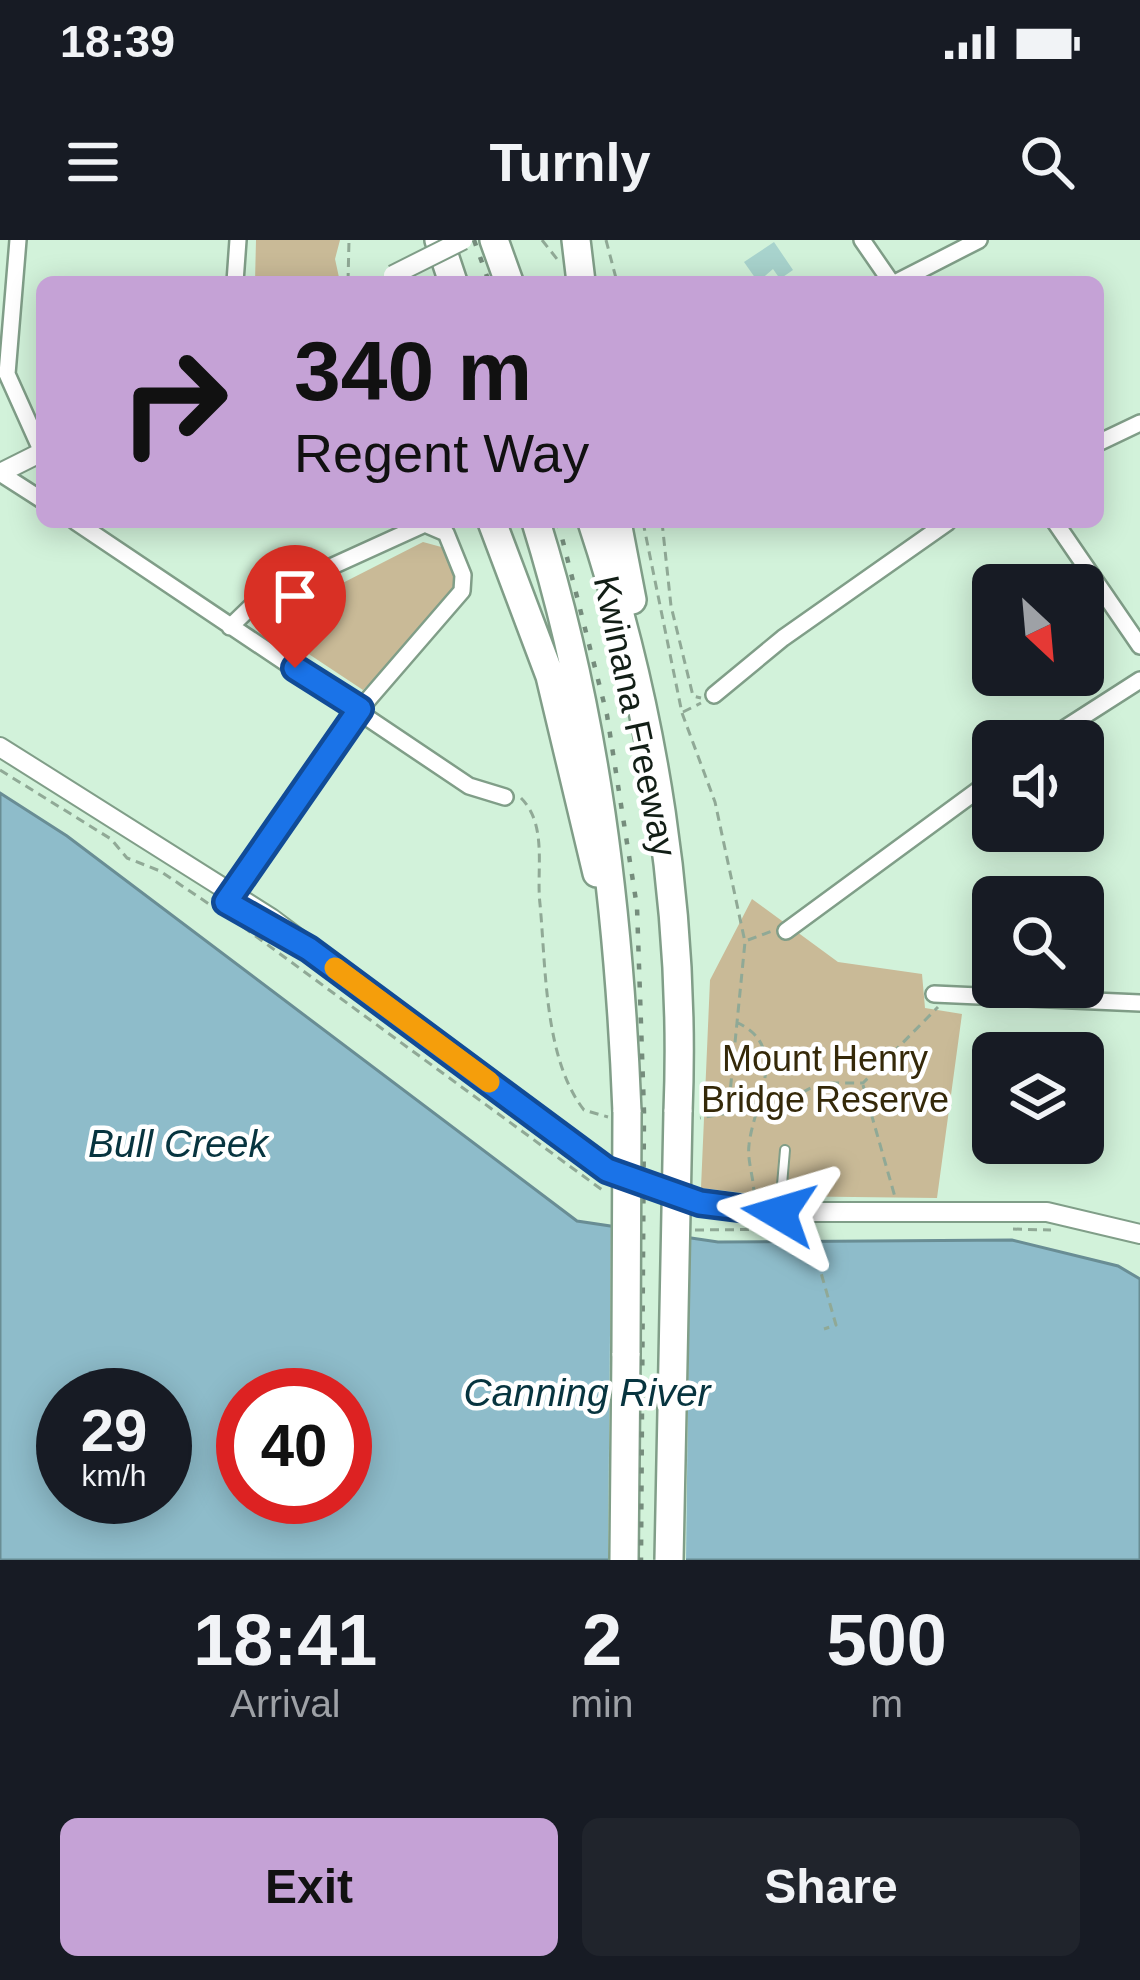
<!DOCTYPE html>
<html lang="en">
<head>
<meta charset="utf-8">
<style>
  :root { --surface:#171b24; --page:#20242c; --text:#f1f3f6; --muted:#9ea1a6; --accent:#c5a2d6 }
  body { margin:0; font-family:Arial,sans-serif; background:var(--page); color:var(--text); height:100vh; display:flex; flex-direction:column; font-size:45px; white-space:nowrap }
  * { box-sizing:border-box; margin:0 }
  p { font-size:39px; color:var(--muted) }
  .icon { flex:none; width:66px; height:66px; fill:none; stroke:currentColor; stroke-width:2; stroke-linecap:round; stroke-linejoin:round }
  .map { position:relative; height:1320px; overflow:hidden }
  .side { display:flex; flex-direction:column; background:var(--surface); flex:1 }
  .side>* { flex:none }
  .hud { position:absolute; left:36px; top:36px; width:1068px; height:252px; border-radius:18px; box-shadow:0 6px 30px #0003; background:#c5a2d6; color:#111; overflow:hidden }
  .needle { width:78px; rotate:154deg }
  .controls { position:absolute; left:972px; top:324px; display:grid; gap:24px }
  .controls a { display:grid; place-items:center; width:132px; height:132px; border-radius:18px; background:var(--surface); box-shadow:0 6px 30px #0003; font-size:60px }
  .speed { position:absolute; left:36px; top:1128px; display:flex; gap:24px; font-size:60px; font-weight:700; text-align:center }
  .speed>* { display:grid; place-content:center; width:156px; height:156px; border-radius:50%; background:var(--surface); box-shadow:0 6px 30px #0003; line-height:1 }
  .speed small { font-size:30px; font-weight:400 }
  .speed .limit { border:18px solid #d22; background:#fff; color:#111 }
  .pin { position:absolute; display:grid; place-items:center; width:102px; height:102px; color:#fff; margin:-123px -51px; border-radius:50% 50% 50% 0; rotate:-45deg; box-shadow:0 0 12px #0007 }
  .pin .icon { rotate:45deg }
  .me { position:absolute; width:132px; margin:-66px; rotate:277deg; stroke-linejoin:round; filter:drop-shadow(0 0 9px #0008) }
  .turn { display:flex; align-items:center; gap:42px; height:252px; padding:0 60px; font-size:54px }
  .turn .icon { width:156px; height:156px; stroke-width:2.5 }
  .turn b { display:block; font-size:84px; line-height:102px }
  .eta { display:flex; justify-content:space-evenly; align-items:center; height:204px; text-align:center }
  .eta b { font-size:72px; font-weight:700; line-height:84px }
  .button { display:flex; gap:24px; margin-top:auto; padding:24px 60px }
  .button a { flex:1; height:138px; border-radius:18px; background:var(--accent); color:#111; font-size:48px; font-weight:700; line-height:138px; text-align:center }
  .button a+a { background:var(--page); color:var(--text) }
  .status { display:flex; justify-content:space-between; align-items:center; height:84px; padding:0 60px; background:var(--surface); direction:ltr }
  .status svg { height:33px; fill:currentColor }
  header { display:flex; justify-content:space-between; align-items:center; height:156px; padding:0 60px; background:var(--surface); font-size:54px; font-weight:700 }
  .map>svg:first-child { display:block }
  .green { fill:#c9ba97 }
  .water { fill:#8ebcca; stroke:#698d94; stroke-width:3; fill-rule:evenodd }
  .pier { fill:#d2f2da }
  .building { fill:#a8d3cd }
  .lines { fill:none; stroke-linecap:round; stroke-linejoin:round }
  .service-casing { stroke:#809e88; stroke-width:12 }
  .minor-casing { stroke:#809e88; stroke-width:20 }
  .tertiary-casing { stroke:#809e88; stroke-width:22 }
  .motorway-casing { stroke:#809e88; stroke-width:32 }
  .path { stroke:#90a996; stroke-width:3; stroke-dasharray:9 6; stroke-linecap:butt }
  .service { stroke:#fff; stroke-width:8 }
  .minor { stroke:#fff; stroke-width:15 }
  .tertiary { stroke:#fff; stroke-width:18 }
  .motorway { stroke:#fff; stroke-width:27 }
  .rail { stroke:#758c7c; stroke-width:4.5; stroke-dasharray:6 12; stroke-linecap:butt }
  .tertiary-bridge-casing { stroke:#809e88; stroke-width:22; stroke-linecap:butt }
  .motorway-bridge-casing { stroke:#809e88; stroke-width:32; stroke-linecap:butt }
  .tertiary-bridge { stroke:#fff; stroke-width:18 }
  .motorway-bridge { stroke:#fff; stroke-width:27 }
  .route-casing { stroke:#114b97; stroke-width:30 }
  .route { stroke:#1a73e8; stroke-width:21 }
  .slow { stroke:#f59e0b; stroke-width:21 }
  .labels { text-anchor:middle; stroke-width:9; stroke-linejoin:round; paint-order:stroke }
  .street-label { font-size:36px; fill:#121e16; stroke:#fff }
  .park-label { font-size:36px; fill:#352909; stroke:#fff }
  .water-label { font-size:39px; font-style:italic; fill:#07343f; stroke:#fff }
</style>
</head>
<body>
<div class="status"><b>18:39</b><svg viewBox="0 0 49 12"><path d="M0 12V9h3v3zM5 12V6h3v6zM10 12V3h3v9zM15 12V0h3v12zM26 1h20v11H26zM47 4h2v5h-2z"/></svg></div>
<header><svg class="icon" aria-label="menu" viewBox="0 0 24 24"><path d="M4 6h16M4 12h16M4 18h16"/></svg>Turnly<svg class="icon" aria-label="search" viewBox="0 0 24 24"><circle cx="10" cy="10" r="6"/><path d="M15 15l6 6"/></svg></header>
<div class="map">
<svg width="1140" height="1320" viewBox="0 0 1140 1320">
  <rect width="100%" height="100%" fill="#d2f2da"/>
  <path class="green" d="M256 0H340L335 19 340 42H255Z
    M423 302 445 308 456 340 449 361 363 450 274 391 272 379Z
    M752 659 838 722 922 734 925 768 962 774 937 958 770 956 701 948 710 740Z"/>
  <path class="water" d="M0 553 67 596 577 981 718 1002 1012 1000 1118 1026 1140 1039V1320H0ZM63 1155H165V1257H63ZM243 1155H345V1257H243Z"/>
  <path class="pier" d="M611 980 690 992 686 1320H608Z"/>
  <path class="building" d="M774 2 793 30 780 39 773 29 758 42 744 22Z"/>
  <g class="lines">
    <defs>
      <path id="service" d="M780 968 785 910"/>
      <path id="minor" d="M18 0 7 134 42 212
        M862 0 891 42
        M235 42 238 0
        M897 42 979 0
        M1098 203 1140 183
        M0 233 42 260
        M76 282 469 546 505 557
        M1055 282 1140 406
        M714 455 783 398 948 282
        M1045 501 1140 440
        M226 662 360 469 462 351 463 335 446 293 425 284 258 360 230 387
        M786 691 993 539
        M934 754 1140 763"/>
      <path id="tertiary" d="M0 233 42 212
        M0 507 271 678 607 930 700 963 754 972H1047L1140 994"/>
      <path id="motorway" d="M439 0 453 42
        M494 0 509 42
        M576 0 581 42
        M492 282 550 436 597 633
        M536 282C596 475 619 670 627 872
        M592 282C654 469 686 674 678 872
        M617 282 632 360
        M624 1320 626 1113"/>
    </defs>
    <use href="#service" class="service-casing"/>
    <use href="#minor" class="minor-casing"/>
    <use href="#tertiary" class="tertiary-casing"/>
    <use href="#motorway" class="motorway-casing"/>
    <path class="path" d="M542 0 557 19
      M606 0 617 42
      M348 42 349 0
      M643 282 682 473 715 562 745 702 729 863 723 874 700 878
      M662 282 671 366 693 456 701 458
      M683 472 701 463
      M0 530 111 599 127 618 160 631 212 666
      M521 558C548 585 536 630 540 664 546 727 544 819 584 870L608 877
      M231 678 605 952
      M748 700 772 691
      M736 782C792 807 753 864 749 905 747 921 754 938 754 954
      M863 845 895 957
      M731 863 777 866 820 843H863L938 767
      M1013 989 1051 990
      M695 990 811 989
      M809 991 836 1085 824 1089"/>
    <use href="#service" class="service"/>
    <use href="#minor" class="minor"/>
    <use href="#tertiary" class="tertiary"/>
    <use href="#motorway" class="motorway"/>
    <path class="rail" d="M474 0 489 42
      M558 282 607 475 637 667 644 872 641 1320"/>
    <defs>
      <path id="tertiary-bridge" d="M393 35 463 0"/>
      <path id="motorway-bridge" d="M626 1113 627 872
        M669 1320 678 872"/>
    </defs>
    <use href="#tertiary-bridge" class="tertiary-bridge-casing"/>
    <use href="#motorway-bridge" class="motorway-bridge-casing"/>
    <use href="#tertiary-bridge" class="tertiary-bridge"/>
    <use href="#motorway-bridge" class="motorway-bridge"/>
  </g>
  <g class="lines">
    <defs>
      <path id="route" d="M295 428 360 469 226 662 309 709 607 930 700 963 779 973"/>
    </defs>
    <use href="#route" class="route-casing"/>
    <use href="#route" class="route"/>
    <path class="slow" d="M335 728 489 842"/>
  </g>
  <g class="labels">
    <g class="street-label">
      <text transform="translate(636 476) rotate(78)" y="13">Kwinana Freeway</text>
    </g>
    <g class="park-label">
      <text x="825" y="831">Mount Henry<tspan x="825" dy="41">Bridge Reserve</tspan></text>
    </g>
    <g class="water-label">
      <text x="178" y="917">Bull Creek</text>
      <text x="587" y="1166">Canning River</text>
    </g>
  </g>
</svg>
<div class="controls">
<a><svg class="needle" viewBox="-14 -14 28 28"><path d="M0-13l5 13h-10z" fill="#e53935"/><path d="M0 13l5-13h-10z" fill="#9ea1a6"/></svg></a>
<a><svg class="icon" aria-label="sound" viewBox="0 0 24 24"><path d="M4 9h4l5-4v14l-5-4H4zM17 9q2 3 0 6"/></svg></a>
<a><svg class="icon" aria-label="search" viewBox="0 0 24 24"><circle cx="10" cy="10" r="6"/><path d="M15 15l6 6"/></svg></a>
<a><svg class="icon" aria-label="layers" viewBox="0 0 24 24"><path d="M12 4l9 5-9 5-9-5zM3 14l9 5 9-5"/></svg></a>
</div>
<div class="speed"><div>29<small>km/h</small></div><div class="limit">40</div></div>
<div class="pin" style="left:295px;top:428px;background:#d93025"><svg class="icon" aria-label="arrive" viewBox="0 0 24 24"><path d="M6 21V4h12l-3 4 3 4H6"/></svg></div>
<svg class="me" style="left:779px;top:973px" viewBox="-20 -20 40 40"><path d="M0-17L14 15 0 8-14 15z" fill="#1a73e8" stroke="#fff" stroke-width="4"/></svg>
<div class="hud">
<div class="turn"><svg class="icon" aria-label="right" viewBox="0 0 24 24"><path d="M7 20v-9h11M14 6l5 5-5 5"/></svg><div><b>340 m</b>Regent Way</div></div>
</div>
</div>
<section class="side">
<div class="eta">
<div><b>18:41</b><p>Arrival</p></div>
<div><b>2</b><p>min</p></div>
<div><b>500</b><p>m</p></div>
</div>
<div class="button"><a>Exit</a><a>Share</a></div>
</section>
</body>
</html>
